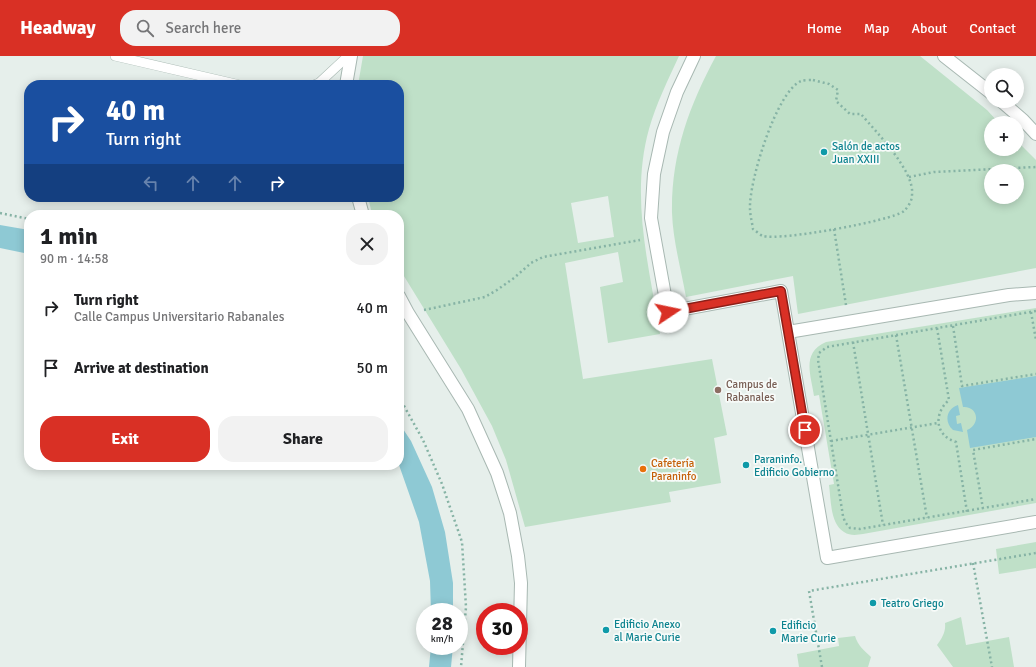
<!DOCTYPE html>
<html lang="en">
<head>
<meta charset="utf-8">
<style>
  :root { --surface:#fff; --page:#f2f2f2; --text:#202124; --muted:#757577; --accent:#d93025 }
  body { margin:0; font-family:Signika,sans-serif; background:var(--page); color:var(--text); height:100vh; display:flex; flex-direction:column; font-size:15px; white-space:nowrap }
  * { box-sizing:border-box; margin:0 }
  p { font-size:13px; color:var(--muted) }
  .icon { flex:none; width:22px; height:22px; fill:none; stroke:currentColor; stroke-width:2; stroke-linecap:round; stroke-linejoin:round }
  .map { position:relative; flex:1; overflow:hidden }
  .side { position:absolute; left:24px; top:154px; width:380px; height:260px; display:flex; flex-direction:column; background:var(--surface); border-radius:16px; box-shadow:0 2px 10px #0003 }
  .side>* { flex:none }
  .top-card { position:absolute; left:24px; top:24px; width:380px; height:122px; border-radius:16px; box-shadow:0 2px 10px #0003; background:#1a4fa0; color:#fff; overflow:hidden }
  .buttons { position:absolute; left:984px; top:12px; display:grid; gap:8px }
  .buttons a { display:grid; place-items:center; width:40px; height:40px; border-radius:50%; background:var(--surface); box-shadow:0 2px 10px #0003; font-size:20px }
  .speed { position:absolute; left:416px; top:547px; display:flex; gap:8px; font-size:20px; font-weight:700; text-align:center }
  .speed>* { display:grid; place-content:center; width:52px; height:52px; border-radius:50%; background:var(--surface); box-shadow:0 2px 10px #0003; line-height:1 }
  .speed small { font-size:10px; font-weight:400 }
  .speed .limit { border:6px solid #d22; background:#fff; color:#111 }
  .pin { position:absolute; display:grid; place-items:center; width:34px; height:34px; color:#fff; margin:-17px; border:2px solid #fff; border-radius:50%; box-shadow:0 1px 4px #0007 }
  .me { position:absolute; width:44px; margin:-22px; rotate:79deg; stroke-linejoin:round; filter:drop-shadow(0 0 3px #0008) }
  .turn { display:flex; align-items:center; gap:14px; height:84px; padding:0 16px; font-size:18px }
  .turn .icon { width:52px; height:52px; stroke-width:2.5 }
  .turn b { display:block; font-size:28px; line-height:34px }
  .lanes { display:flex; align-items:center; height:38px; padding:0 16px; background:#0003; justify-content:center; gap:20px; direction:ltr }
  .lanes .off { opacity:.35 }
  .round { display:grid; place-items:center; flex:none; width:42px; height:42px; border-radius:16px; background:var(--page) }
  .overview { display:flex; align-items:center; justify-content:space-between; height:68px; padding:0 16px }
  h1 { font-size:24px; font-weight:700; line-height:30px }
  .button { display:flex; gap:8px; margin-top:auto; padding:8px 16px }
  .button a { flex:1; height:46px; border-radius:16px; background:var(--accent); color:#fff; font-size:16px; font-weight:700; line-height:46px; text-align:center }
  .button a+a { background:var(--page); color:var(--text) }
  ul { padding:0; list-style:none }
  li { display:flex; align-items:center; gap:12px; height:60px; padding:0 16px }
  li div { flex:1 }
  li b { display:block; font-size:15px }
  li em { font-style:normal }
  header { display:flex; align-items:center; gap:24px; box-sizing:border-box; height:56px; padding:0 20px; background:var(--accent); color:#fff }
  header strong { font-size:19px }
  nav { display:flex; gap:22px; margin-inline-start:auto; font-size:14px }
  .search { width:280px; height:36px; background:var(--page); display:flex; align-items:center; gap:10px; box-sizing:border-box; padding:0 14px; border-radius:16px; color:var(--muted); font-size:15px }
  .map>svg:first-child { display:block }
  .green { fill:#bfe0c8; fill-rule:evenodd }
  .water { fill:#8ec9d4 }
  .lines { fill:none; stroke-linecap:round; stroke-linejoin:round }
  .service-casing { stroke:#a8b8b2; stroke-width:10 }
  .minor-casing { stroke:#a8b8b2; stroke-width:14 }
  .path { stroke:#86b3a5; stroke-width:2.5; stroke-dasharray:2 3; stroke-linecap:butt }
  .service { stroke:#fff; stroke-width:9 }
  .minor { stroke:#fff; stroke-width:12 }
  .route-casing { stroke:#8d1f18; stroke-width:10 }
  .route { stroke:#d93025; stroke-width:7 }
  .culture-dot { fill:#0f9aa8; stroke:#f7fbf9; stroke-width:1.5 }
  .education-dot { fill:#8d6e63; stroke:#f7fbf9; stroke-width:1.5 }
  .food-dot { fill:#e8710a; stroke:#f7fbf9; stroke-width:1.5 }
  .labels { text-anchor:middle; stroke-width:3.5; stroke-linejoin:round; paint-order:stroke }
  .culture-label { font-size:11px; fill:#0d838f; stroke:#f7fbf9; text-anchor:start }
  .education-label { font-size:11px; fill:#785e54; stroke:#f7fbf9; text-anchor:start }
  .food-label { font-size:11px; fill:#c56008; stroke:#f7fbf9; text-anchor:start }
</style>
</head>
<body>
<header>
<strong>Headway</strong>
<div class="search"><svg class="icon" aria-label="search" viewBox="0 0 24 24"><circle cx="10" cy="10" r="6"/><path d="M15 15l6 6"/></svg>Search here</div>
<nav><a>Home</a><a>Map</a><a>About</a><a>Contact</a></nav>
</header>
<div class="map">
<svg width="1036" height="611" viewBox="0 0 1036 611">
  <rect width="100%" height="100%" fill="#e6efeb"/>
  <path class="green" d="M363 0H679C668 24 656 48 649 73 630 141 649 210 660 278L608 287 600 231 623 226 618 196 565 207 583 323 712 303 727 379 714 382 721 427 669 436 671 446 525 471 506 404 492 370 461 313 399 212V159H373L372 158 368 141H399V29H358ZM608 140 614 181 578 187 571 147Z
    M716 0H920L987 54 999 67H991V93H1017V85L1036 104V212L798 258 793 220 686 241C681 213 673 185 672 157 671 99 689 50 716 0ZM991 115H1017V141H991Z
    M1036 252V447L863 478C857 479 850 480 844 476 830 468 831 443 829 429L834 428 819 339 814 340C811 319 801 297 826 286Z
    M1036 486V512L999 518 996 493Z
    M961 561 966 589 1009 581 1014 611H953L937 589C942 582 946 576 945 567Z
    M855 580C858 590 864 594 871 601L868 611H799L797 598 839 590 838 582Z"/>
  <path class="water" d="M0 169 29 174V198L0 192Z
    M1036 320V381L970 392 967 374C981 368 978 350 963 351L959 332Z
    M958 349 960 359 956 360 957 368 961 367 963 376 953 374C944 366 946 353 958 349Z
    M399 367 411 385 432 431 445 476 453 527V556H431L430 525 419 466 399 409Z
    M431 590H453L451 611H429Z"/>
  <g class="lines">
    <defs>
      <path id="service" d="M115 0 240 29
        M314 29 319 27 348 0"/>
      <path id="minor" d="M694 0 677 36 663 76 654 118 651 162 668 256 781 235 788 276
        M944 0 991 37
        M346 29 351 0
        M1001 45 1023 64 1036 78
        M358 141 363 159
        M1036 237 1009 239 788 276 827 502 1036 466
        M399 240 408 257 468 353 497 417 510 457 518 500 521 527 519 611"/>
    </defs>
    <use href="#service" class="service-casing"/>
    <use href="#minor" class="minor-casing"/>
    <path class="path" d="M813 24 829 28 838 34 836 45 850 58H861C876 76 915 115 912 139 912 145 908 151 904 155 892 165 779 185 763 180 760 179 756 175 753 173 752 166 750 159 750 152 749 126 776 36 801 25 804 24 810 24 813 24Z
      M909 121 934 116 1036 111
      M0 157 29 163
      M834 173 846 249
      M424 254 485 241 497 234 514 222 531 207 543 201 640 184
      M1036 255 827 291 819 297 818 304 843 460 845 466 850 472 860 473 1036 443
      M1031 256 1036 284
      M953 270 962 330 1036 318
      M937 272 949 344C934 357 934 379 956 386L967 456
      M896 279 927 462
      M853 286 883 469
      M399 341 423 384 442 428 462 486 466 551 461 611
      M831 385 938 367
      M983 453 973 394 1036 383
      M973 507 992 611
      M822 611 809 535 1036 497"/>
    <use href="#service" class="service"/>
    <use href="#minor" class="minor"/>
  </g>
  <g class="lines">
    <defs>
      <path id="route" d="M668 256 781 235 805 374"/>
    </defs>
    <use href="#route" class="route-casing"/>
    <use href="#route" class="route"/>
  </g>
  <g class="culture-dot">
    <circle cx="824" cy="96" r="4"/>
    <circle cx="746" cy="409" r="4"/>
    <circle cx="873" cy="547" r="4"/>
    <circle cx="606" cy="574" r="4"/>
    <circle cx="773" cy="575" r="4"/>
  </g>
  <circle class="education-dot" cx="718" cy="334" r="4"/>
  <circle class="food-dot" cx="643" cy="413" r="4"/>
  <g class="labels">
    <g class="culture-label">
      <text x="832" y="94">Salón de actos<tspan x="832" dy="13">Juan XXIII</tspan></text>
      <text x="754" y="407">Paraninfo.<tspan x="754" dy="13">Edificio Gobierno</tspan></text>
      <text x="881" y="551">Teatro Griego</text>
      <text x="614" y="572">Edificio Anexo<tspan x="614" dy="13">al Marie Curie</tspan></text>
      <text x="781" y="573">Edificio<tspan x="781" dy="13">Marie Curie</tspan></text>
    </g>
    <g class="education-label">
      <text x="726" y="332">Campus de<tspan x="726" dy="13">Rabanales</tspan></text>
    </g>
    <g class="food-label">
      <text x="651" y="411">Cafetería<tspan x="651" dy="13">Paraninfo</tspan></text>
    </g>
  </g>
</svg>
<div class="buttons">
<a><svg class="icon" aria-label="search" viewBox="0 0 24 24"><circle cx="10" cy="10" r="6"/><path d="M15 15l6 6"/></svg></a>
<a>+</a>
<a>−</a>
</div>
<div class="speed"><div>28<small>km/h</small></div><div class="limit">30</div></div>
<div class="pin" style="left:805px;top:374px;background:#d93025"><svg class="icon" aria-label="arrive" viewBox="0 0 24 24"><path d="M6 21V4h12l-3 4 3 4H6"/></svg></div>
<svg class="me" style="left:668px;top:256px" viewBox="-20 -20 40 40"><circle r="19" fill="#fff"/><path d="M0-13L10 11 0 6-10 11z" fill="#d93025"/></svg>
<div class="top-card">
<div class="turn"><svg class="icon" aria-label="right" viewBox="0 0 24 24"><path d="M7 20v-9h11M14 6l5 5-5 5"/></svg><div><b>40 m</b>Turn right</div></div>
<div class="lanes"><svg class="icon off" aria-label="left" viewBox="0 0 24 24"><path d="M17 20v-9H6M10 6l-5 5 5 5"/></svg><svg class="icon off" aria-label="ahead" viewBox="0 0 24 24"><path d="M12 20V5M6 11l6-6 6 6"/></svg><svg class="icon off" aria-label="ahead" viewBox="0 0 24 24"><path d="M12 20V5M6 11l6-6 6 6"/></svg><svg class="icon" aria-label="right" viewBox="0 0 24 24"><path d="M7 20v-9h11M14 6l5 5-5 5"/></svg></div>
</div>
<section class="side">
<div class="overview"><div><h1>1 min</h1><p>90 m · 14:58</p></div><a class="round"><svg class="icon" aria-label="close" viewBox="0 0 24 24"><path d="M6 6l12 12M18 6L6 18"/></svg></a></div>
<ul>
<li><svg class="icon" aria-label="right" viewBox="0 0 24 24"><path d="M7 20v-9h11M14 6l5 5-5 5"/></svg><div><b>Turn right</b><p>Calle Campus Universitario Rabanales</p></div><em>40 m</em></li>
<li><svg class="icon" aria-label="arrive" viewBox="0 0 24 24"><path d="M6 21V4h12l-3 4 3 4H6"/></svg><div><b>Arrive at destination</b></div><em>50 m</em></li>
</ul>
<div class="button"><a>Exit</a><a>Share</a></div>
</section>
</div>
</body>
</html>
